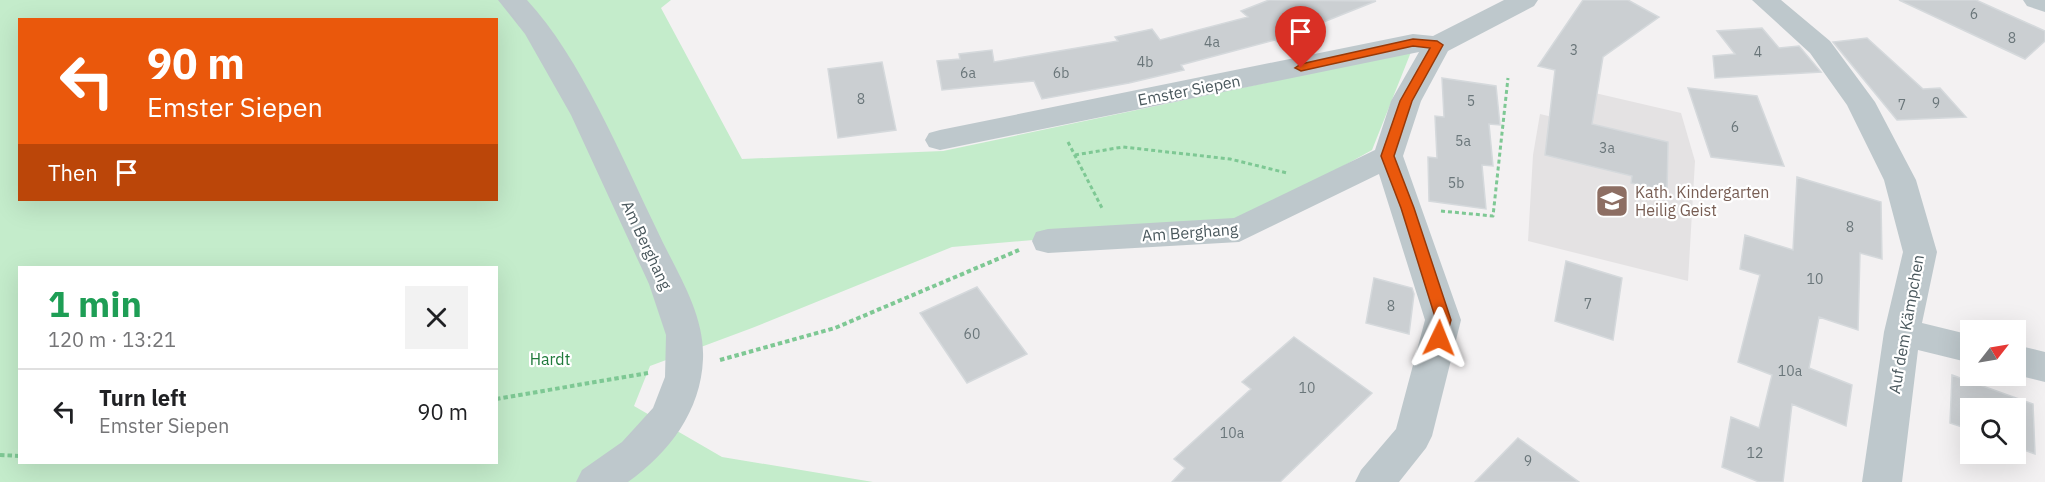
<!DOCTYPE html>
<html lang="en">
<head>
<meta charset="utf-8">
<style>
  :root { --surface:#fff; --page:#f2f2f2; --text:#202124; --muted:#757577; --line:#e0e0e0 }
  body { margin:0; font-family:"IBM Plex Sans",sans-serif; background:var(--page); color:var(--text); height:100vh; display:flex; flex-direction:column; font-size:22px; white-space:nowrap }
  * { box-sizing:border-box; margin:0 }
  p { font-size:20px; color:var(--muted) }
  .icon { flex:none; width:33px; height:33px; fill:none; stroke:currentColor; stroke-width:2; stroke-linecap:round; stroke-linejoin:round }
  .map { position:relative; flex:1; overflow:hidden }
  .details { position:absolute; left:18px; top:266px; width:480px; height:198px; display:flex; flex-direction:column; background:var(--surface); border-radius:0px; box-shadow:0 6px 24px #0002 }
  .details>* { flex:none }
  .top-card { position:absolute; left:18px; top:18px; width:480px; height:183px; border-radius:0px; box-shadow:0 6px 24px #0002; background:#ea580c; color:#fff; overflow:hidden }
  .needle { width:39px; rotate:59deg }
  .buttons { position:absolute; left:1960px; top:320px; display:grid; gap:12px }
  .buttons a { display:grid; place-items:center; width:66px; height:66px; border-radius:0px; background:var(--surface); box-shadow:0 6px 24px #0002; font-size:30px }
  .pin { position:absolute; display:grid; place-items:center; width:51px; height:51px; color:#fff; margin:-62px -26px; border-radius:50% 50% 50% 0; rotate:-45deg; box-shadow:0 0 6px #0007 }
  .pin .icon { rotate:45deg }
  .me { position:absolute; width:66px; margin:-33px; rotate:2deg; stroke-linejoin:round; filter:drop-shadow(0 0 4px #0008) }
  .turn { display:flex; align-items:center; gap:21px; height:126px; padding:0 30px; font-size:27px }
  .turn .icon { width:78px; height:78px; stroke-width:2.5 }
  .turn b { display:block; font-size:42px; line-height:51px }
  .then { display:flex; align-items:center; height:57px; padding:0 30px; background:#0003; gap:12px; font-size:22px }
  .round { display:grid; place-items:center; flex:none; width:63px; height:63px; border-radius:0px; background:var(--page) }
  .summary { display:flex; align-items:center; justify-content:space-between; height:102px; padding:0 30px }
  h1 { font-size:36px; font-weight:700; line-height:45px; color:#1e9e55 }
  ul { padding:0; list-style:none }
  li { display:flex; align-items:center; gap:18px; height:84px; padding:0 30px; border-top:2px solid var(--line) }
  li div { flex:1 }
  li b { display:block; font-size:22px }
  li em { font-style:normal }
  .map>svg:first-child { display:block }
  .education { fill:#e4e2e3 }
  .green { fill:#c4eccb; fill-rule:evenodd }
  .building { fill:#cbcfd2; stroke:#d5d9dc; stroke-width:1.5 }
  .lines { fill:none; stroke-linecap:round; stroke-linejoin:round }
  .path-far1 { stroke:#7ec894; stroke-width:3; stroke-dasharray:4 3; stroke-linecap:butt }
  .path { stroke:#7ec894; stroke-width:4; stroke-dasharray:4.5 3; stroke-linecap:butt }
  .minor { fill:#bec8cc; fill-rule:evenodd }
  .tertiary { fill:#bec8cc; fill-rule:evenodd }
  .route { fill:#ea580c; stroke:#983908; stroke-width:1.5 }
  .labels { text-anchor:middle; stroke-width:4.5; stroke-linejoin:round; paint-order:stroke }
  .number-label { font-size:14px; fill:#6a767a }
  .street-label { font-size:16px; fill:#4a585d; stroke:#fff }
  .education-label { font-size:16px; fill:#785e54; stroke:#fff; text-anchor:start }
  .park-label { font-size:16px; fill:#1f7a3a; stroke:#fff }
</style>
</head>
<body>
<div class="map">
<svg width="2045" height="482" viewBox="0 0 2045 482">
  <rect width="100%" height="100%" fill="#f3f1f2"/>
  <path class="education" d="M1582 90 1681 113 1695 161 1688 281 1528 241 1533 155 1540 114 1565 120Z"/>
  <path class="green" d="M0 0H671L661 8 742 159 943 151 1411 52 1372 150 1243 222 952 247 752 328 650 366 634 406 722 457 873 482H0ZM20 20H496V200H20ZM20 267H496V462H20Z"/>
  <path class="building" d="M1269 0 1376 1 1311 27 1315 31 1280 44 1275 40 1181 65 1184 70 1129 83 1042 99 1034 81 942 90 937 61 960 59 959 54 992 50 994 62 1118 41 1115 37 1152 29 1160 40 1248 17 1241 11Z
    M1583 0H1628L1659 17 1603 57 1592 124 1668 142 1667 192 1631 183 1632 176 1545 155 1555 70 1538 66Z
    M1899 0H1976L2045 31V41L2025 59Z
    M1762 28 1779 48 1799 46 1821 72 1715 78 1713 56 1735 54 1717 31Z
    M1867 38 1923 89 1940 88 1966 117 1897 120 1833 42Z
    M882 62 896 130 838 138 828 69Z
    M1442 78 1496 86 1500 125 1489 124 1493 166 1482 165 1486 209 1429 201 1428 157 1437 158 1435 116 1444 117Z
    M1688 88 1757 96 1784 166 1711 157Z
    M1797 177 1881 202 1882 259 1860 253 1858 330 1819 317 1809 368 1852 385 1846 426 1792 404 1783 482H1759L1722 467 1731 417 1759 428 1772 375 1738 362 1760 275 1740 269 1745 235 1793 250Z
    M1566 261 1622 278 1613 340 1555 321Z
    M1374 278 1412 288 1414 294 1409 334 1366 323Z
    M977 287 1027 354 967 383 920 313Z
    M1294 337 1372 393 1280 482H1172L1185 468 1174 459 1251 389 1242 382Z
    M1952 375 2033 404 2035 454 2016 447V408H1971V430L1950 423Z
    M1518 438 1579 482H1475Z"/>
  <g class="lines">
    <path class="path-far1" d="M1068 142 1103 210
      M1075 155 1123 147 1230 159 1287 173
      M1441 211 1493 216 1508 78"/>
    <path class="path" d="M720 360 835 328 1019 250
      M496 399 648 373
      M0 455 20 456
      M116 462H132"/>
    <path class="minor" d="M1504 0H1538L1534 6 1448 51 1421 101 1403 156 1461 320 1432 436 1426 448 1399 482H1355L1361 470 1396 429 1425 320 1379 174 1239 242 1048 253 1036 250 1032 241 1036 232 1048 229 1234 218 1375 150 1391 101 1419 52 940 150 929 147 925 140 929 133 940 130 1413 34 1433 36Z
      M1752 0H1781L1830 41 1875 102 1916 180 1937 252 1922 323 1971 335V363L1918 350 1902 482H1862L1884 332 1903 252 1884 180 1847 105 1810 53Z
      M2023 0H2045V12L2027 6Z
      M2016 345 2045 352V382L2016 375Z"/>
    <path class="tertiary" d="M498 0H527C580 57 622 157 656 228 675 270 705 312 703 359 701 411 669 453 628 482H576L582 470 622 442 653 408 665 377 666 335 649 284 571 115 525 34Z"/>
  </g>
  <path class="route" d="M1413 39 1437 41 1443 45 1412 101 1394 156 1414 208 1451 320 1446 338 1439 344 1432 338 1436 320 1401 208 1381 156 1400 101 1430 48 1413 46 1301 71 1295 68 1301 64Z"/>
  <defs>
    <symbol id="school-square" viewBox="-11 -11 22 22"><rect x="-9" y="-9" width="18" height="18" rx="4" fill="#8d6e63" stroke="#fff"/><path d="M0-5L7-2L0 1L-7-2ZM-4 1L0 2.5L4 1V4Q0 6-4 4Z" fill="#fff"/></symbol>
  </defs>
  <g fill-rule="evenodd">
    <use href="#school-square" x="1593" y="182" width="38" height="38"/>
  </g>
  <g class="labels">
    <g class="number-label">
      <text x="1974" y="19">6</text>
      <text x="2012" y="43">8</text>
      <text x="1212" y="47">4a</text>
      <text x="1574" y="55">3</text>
      <text x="1758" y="57">4</text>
      <text x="1145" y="67">4b</text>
      <text x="968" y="78">6a</text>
      <text x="1061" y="78">6b</text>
      <text x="861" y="104">8</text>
      <text x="1471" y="106">5</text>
      <text x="1936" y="108">9</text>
      <text x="1902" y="110">7</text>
      <text x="1735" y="132">6</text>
      <text x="1463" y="146">5a</text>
      <text x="1607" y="153">3a</text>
      <text x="1456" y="188">5b</text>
      <text x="1850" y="232">8</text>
      <text x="1815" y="284">10</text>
      <text x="1588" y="309">7</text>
      <text x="1391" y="311">8</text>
      <text x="972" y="339">60</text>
      <text x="1790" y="376">10a</text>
      <text x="1307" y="393">10</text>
      <text x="1232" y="438">10a</text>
      <text x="1755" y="458">12</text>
      <text x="1528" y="466">9</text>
    </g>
    <g class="street-label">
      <text transform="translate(1189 90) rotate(-11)" y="6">Emster Siepen</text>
      <text transform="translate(1190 232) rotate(-4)" y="6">Am Berghang</text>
      <text transform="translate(647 245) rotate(65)" y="6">Am Berghang</text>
      <text transform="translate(1906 324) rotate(-80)" y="6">Auf dem Kämpchen</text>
    </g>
    <g class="education-label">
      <text x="1635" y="198">Kath. Kindergarten<tspan x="1635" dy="18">Heilig Geist</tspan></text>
    </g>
    <g class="park-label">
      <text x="550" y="365">Hardt</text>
    </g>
  </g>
</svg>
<div class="buttons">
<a><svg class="needle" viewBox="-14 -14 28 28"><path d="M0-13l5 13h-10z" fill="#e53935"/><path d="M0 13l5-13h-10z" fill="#757577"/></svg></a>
<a><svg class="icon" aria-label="search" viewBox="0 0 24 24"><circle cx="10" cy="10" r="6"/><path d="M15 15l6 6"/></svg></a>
</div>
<div class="pin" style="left:1301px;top:68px;background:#d93025"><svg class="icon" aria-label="arrive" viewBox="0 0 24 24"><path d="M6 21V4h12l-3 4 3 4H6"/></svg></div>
<svg class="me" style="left:1439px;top:338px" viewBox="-20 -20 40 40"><path d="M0-17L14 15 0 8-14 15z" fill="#ea580c" stroke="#fff" stroke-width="4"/></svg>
<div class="top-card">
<div class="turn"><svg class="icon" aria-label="left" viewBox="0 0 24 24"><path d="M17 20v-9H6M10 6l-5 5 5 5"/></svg><div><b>90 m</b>Emster Siepen</div></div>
<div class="then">Then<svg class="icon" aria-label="arrive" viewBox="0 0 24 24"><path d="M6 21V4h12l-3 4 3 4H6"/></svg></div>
</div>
<section class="details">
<div class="summary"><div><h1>1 min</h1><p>120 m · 13:21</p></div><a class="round"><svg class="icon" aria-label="close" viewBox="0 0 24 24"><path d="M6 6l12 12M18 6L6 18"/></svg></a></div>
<ul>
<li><svg class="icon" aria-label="left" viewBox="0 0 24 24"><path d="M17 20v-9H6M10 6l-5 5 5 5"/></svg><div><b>Turn left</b><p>Emster Siepen</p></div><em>90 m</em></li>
</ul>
</section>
</div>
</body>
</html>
